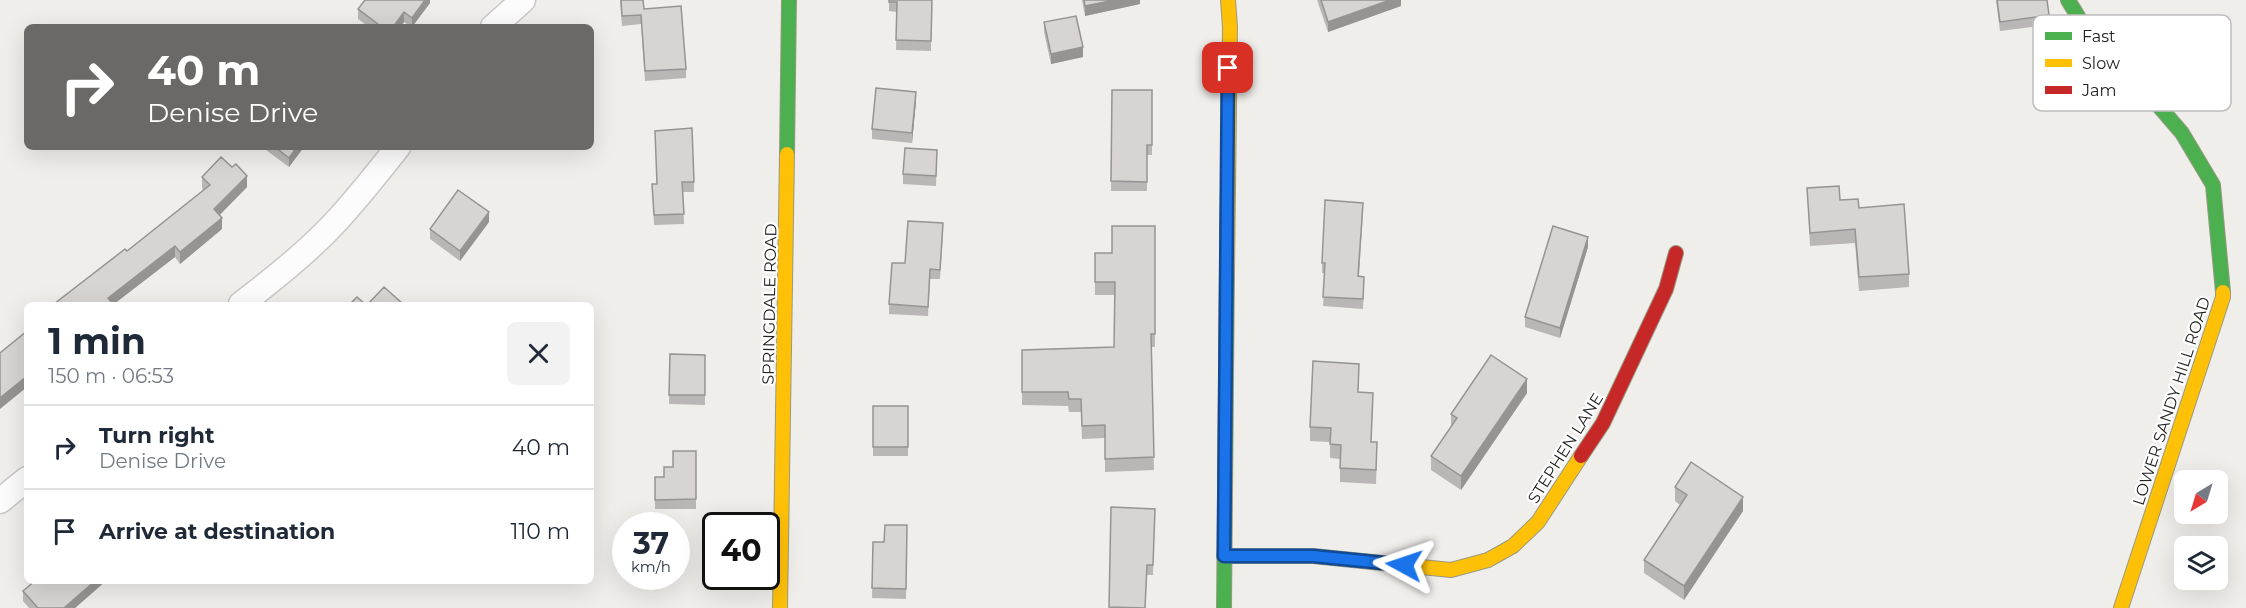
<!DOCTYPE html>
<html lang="en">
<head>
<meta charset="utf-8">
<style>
  :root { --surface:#fff; --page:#f2f2f3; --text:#1f2937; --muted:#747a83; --line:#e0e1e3 }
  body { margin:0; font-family:Montserrat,sans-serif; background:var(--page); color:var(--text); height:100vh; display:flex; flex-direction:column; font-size:22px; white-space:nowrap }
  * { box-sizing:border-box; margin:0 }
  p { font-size:20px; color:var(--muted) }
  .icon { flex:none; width:33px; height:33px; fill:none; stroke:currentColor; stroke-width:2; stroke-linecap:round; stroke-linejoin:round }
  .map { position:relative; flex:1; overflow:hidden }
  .drawer { position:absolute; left:24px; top:302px; width:570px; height:282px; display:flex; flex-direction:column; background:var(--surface); border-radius:9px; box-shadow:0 6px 24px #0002 }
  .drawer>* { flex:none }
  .guide { position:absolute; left:24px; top:24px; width:570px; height:126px; border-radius:9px; box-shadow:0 6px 24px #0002; background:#6a6968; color:#fff; overflow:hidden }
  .needle { width:39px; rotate:218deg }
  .controls { position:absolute; left:2174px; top:470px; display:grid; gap:12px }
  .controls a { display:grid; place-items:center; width:54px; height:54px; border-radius:9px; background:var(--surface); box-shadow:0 6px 24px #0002; font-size:30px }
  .speed { position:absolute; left:612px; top:512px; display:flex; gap:12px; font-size:30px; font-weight:700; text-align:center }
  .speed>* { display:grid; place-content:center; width:78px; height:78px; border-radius:50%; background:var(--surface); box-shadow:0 6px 24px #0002; line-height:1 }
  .speed small { font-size:15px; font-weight:400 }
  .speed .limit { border:3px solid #111; border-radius:9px; background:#fff; color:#111 }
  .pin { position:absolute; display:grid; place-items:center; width:51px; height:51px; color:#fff; margin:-26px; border-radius:12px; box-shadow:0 3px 9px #0006 }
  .me { position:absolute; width:66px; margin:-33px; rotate:275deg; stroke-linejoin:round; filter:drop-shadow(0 0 4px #0008) }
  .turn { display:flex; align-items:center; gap:21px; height:126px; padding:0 24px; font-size:27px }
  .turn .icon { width:78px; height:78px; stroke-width:2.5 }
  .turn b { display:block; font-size:42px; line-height:51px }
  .round { display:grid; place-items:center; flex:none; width:63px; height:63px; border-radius:9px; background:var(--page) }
  .summary { display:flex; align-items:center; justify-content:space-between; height:102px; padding:0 24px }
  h1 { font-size:36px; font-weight:700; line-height:45px }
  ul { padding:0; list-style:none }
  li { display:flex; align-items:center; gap:18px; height:84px; padding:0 24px; border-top:2px solid var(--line) }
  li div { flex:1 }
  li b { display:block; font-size:22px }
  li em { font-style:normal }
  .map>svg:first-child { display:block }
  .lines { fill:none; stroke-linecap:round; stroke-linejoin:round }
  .street-casing { stroke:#c9c8c7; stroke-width:27 }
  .fast-casing { stroke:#999a82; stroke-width:16 }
  .slow-casing { stroke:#999a82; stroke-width:16 }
  .jam-casing { stroke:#999a82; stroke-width:16 }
  .street { stroke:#fdfcfc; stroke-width:24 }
  .fast { stroke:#4caf50; stroke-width:14 }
  .slow { stroke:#ffc107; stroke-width:14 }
  .jam { stroke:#c62828; stroke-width:14 }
  .wall { fill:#b9b6b5 }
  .shaded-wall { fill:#969493 }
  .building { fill:#d7d4d2; stroke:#969493; stroke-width:1.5 }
  .route-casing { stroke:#114b97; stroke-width:15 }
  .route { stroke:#1a73e8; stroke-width:10 }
  .labels { text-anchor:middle; stroke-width:4.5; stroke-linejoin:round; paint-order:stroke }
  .street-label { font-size:16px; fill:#222; stroke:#fff }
  .key { fill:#fff; stroke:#bdbdbd; stroke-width:1.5 }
  .key-label { font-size:16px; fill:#222 }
</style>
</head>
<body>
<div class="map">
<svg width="2246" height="608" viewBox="0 0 2246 608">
  <rect width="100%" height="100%" fill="#f0eeeb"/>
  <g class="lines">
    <defs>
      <path id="street" d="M493 27 523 0
        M241 304C270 282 300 258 326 232 352 206 375 176 398 147
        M0 501 27 479"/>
      <path id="fast" d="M2068 0 2093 41 2145 90 2182 133 2213 185 2223 292
        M787 154 789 0
        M1224 608 1227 270"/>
      <path id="slow" d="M1227 270 1230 27 1228 0
        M1224 556H1313L1451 570 1488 560 1513 546 1538 522 1581 456
        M780 608 787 154
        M2121 608 2223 297V292"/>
      <path id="jam" d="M1581 456 1603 423 1666 289 1676 253"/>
    </defs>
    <use href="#street" class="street-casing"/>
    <use href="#fast" class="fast-casing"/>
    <use href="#slow" class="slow-casing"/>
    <use href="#jam" class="jam-casing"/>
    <use href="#street" class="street"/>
    <use href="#fast" class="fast"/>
    <use href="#slow" class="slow"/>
    <use href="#jam" class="jam"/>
  </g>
  <path class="wall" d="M430 0V3L412 27 404 22 400 27H369L358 19V9Z
    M620 0H643L644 9 686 69V78L645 81 641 24 622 26Z
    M889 0H932L931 51 896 50 897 12 889 11Z
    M1082 0H1140V4L1085 16Z
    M1317 0H1401V6L1328 32Z
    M1996 0H2047L2049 15V25L2000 31Z
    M1044 22 1083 57 1051 64 1044 32Z
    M1112 90H1152V155H1147V191H1111Z
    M916 101 912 143 872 139V129Z
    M655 131 694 182V192H683L684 224 654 225 652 184H657Z
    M262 147H304L289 167Z
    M937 160 936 186 903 184V174Z
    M202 177 247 187 219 215 222 229 180 264 175 257 114 304H54L127 251 203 190 202 188Z
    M1807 188 1859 208 1909 274V287L1859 291 1855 243 1810 246Z
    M1363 212 1359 276 1364 287 1363 309 1323 306 1325 273H1322V263Z
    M489 222 460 261 430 239V229Z
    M1155 226V347H1151L1154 470 1105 472V438L1082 439 1081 412H1069L1068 406 1022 405V350L1114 347V295H1095V253H1112Z
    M943 233 940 279H930L928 316 889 314V304L905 263Z
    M1588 247 1560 338 1525 327V317Z
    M670 354 705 355V405L669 404Z
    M1359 377 1358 392 1373 406 1371 442 1377 456 1376 484 1340 482V459L1330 458V442L1310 441V427Z
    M1527 393 1461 490 1431 470V456L1451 428V414Z
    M873 406H908V456H873Z
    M696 451V509H655V477H664L673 467Z
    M1675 487 1743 511 1684 600 1644 573V560L1680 505 1675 501Z
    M1155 509 1153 575H1147L1145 608H1109Z
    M907 525 906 599 872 598 873 542H884Z
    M107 580 75 608H29L23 601V591Z"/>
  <path class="shaded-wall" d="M425 0H430V3L412 27V18Z
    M1115 0H1140V4L1085 16V6Z
    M1390 0H1401V6L1328 32V22Z
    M404 12V22L400 27H393Z
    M1083 47V57L1051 64V54Z
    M916 92V101L912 143V133Z
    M297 147H304L289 167V158Z
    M247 176V187L214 221V209Z
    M489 212V222L460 261V251Z
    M222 218V229L180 264V252Z
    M1588 237V247L1560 338V328Z
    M175 246V257L114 304H108V298Z
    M27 376V387L0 409V398Z
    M1527 379V393L1461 490V476Z
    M1743 497V511L1684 600V586Z
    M96 580H107L75 608H64Z"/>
  <path class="building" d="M365 0H425L412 18 404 12 393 27H382L358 9Z
    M621 0H643L644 9 681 6 686 69 645 71 641 15 622 16Z
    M889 0H932L931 41 896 40 897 2H889Z
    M1084 0H1115L1085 6Z
    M1321 0H1390L1328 22Z
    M1997 0H2047L2049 15 2000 22Z
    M1076 16 1083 47 1051 54 1044 22Z
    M876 88 916 92 912 133 872 129Z
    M1112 90H1152V145H1147V182L1111 181Z
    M692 128 694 182H682L684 214 654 215 652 184H657L655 131Z
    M275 147H297L289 158Z
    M905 148 937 150 936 176 903 174Z
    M221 157 232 167 236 164 247 176 214 209 222 218 180 252 175 246 108 298 113 304H54L125 249 127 251 210 185 202 177Z
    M1839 186 1840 200 1858 199 1859 208 1904 204 1909 274 1859 277 1855 229 1810 233 1807 188Z
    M458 190 489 212 460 251 430 229Z
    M1325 200 1363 203 1358 276 1364 277 1363 299 1323 297 1325 263H1322Z
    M908 221 943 223 940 270 930 269 928 307 889 304 892 263H905Z
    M1112 226H1155V334H1151L1154 457 1105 459V425L1082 426 1081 399H1069L1068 392H1022V350L1114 347 1115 282H1095V253H1112Z
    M1553 226 1588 237 1560 328 1525 317Z
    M384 287 403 304H368Z
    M357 297 365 304H350Z
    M27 331V376L0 398V353Z
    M670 354 705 355V395H669Z
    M1491 355 1527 379 1461 476 1431 456 1457 418 1451 414Z
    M1313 361 1359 364 1358 392 1373 393 1371 442H1377L1376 470 1340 468 1341 445 1330 444 1331 428 1310 427Z
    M873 406H908V447H873Z
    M673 451H696V499L655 500V477H664V467H673Z
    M1691 462 1743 497 1684 586 1644 560 1687 495 1675 487Z
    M1111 507 1155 509 1153 565H1147L1145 608 1109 607Z
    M885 525H907L906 589 872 588 873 542H884Z
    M36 580H96L64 608H38L23 591Z"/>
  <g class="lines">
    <defs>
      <path id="route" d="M1228 68 1224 556H1313L1404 565"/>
    </defs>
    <use href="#route" class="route-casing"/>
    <use href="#route" class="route"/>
  </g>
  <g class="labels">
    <g class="street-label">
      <text transform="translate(769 304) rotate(-89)" y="6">SPRINGDALE ROAD</text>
      <text transform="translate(2171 401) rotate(-72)" y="6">LOWER SANDY HILL ROAD</text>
      <text transform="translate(1565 448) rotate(-58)" y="6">STEPHEN LANE</text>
    </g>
  </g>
  <rect x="2033" y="15" width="198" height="96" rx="9" class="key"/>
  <rect x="2045" y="32" width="27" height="8" fill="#4caf50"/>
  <rect x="2045" y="59" width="27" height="8" fill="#ffc107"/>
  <rect x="2045" y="86" width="27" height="8" fill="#c62828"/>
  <g class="key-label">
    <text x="2082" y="42">Fast</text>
    <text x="2082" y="69">Slow</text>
    <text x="2082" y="96">Jam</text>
  </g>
</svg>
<div class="controls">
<a><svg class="needle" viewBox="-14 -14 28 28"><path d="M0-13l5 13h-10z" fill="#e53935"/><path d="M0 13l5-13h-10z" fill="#747a83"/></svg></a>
<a><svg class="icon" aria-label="layers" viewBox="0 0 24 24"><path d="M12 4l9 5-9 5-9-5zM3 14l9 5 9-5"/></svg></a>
</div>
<div class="speed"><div>37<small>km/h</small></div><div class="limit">40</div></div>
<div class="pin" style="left:1228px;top:68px;background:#d93025"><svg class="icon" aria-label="arrive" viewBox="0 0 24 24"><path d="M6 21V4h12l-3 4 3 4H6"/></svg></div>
<svg class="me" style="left:1404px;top:565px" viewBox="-20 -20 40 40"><path d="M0-17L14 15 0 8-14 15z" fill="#1a73e8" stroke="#fff" stroke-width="4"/></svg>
<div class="guide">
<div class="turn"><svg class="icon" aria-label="right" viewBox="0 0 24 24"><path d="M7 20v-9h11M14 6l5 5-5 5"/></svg><div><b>40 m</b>Denise Drive</div></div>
</div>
<section class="drawer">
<div class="summary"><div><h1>1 min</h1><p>150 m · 06:53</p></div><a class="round"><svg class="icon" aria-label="close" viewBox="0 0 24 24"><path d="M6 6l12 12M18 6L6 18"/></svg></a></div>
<ul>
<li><svg class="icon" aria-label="right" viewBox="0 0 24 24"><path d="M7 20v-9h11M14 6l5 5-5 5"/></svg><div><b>Turn right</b><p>Denise Drive</p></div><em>40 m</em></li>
<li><svg class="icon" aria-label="arrive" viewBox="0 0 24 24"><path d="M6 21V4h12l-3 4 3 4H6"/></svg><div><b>Arrive at destination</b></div><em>110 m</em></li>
</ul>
</section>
</div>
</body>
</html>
